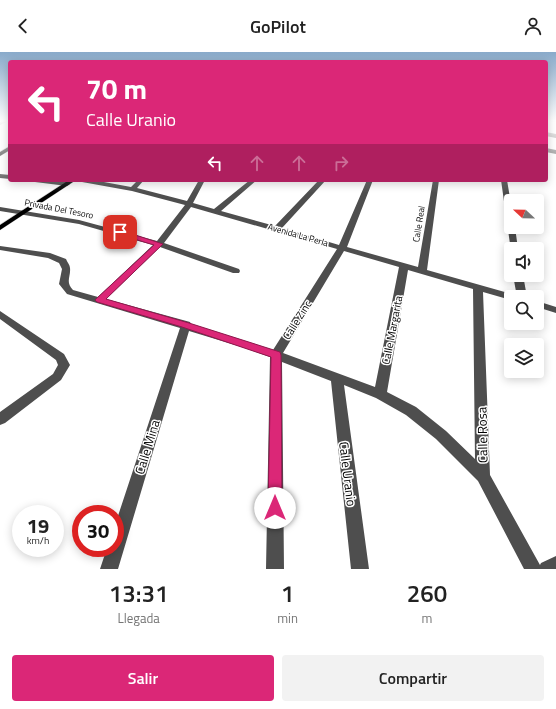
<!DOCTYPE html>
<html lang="es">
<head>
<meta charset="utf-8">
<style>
  :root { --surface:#fff; --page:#f2f2f2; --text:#222; --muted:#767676; --accent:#db2777 }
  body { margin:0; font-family:"Titillium Web",sans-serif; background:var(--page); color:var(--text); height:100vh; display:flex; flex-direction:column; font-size:15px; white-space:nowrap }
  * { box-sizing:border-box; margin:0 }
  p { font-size:13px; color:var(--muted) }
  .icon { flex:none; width:22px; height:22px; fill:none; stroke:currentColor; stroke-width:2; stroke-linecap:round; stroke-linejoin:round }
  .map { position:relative; height:517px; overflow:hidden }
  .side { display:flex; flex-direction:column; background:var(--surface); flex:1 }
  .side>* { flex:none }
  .guide { position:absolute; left:8px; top:8px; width:540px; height:122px; border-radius:4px; box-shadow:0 2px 10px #0003; background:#db2777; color:#fff; overflow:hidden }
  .needle { width:26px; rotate:292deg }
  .buttons { position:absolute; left:504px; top:142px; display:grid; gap:8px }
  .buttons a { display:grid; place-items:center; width:40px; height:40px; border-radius:4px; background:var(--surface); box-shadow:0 2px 10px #0003; font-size:20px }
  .speed { position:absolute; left:12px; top:453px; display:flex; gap:8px; font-size:20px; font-weight:700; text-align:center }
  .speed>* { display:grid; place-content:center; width:52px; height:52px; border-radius:50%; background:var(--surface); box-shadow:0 2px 10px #0003; line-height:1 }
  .speed small { font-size:10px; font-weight:400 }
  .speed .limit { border:6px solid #d22; background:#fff; color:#111 }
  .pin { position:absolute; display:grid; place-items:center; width:34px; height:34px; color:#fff; margin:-17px; border-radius:8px; box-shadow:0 2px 6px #0006 }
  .me { position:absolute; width:44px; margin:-22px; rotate:0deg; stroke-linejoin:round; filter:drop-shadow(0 0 3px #0008) }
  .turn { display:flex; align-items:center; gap:14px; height:84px; padding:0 12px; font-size:18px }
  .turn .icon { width:52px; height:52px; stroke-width:2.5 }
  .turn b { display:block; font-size:28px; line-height:34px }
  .lanes { display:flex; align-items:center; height:38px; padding:0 12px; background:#0003; justify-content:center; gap:20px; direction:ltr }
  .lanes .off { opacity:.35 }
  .eta { display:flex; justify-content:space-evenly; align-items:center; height:68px; text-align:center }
  .eta b { font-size:24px; font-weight:600; line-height:28px }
  .button { display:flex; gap:8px; margin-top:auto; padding:8px 12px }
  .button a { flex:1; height:46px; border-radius:4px; background:var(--accent); color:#fff; font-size:16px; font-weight:600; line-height:46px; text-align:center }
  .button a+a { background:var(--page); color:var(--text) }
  header { display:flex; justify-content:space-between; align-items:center; height:52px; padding:0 12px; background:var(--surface); font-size:18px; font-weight:600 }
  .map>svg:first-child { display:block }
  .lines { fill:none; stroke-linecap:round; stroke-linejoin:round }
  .major-casing { stroke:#dbdbdb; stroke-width:1 }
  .minor { fill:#4e4e4e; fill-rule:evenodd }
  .major { fill:#000; fill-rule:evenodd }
  .route { fill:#db2777; stroke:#8e194d }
  .labels { text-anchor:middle; stroke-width:3; stroke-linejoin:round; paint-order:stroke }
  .far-street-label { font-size:9px; fill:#000; stroke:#fff }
  .street-label { font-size:11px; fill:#000; stroke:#fff }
  .near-street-label { font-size:13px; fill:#000; stroke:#fff }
</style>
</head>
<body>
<header><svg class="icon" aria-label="back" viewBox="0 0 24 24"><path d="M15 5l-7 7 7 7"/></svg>GoPilot<svg class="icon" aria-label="person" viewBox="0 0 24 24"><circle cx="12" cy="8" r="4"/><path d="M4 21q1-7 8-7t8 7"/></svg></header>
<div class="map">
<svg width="556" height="517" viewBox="0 0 556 517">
  <rect width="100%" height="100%" fill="#fff"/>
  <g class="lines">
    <defs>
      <path id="major" d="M10 94V98L0 104V100Z
        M69 128H76L0 178V173Z"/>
    </defs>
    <use href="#major" class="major-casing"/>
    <path class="minor" d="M3 69H8L0 73V70Z
      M551 69H556V70H551Z
      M546 80 556 82V86L546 84Z
      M546 96 556 98V102L546 100Z
      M0 122 10 123V127L0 126Z
      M32 128C43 128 61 126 70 132L67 134 35 130Z
      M79 128H93L131 135 138 128H144L137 136 187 149 199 128H205L193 151 214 157 250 128H257L221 159 275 174 319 128H326L282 176 339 193 367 128H373L347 195 418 215 433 128H439L427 218 515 243 517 245H511V248L483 240 490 423 540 513 541 511 556 504V517H524L478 429 436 387 406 363 376 346 344 333 369 517H351L331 329 282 310 284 517H266L270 305 245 296 189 279 118 517H100L107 496H115V473L180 276 67 242 59 232 62 217 59 211 48 206 0 198V194L50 201 66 207C67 210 70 213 70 216 71 225 65 230 73 238L98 245 153 193 79 172 0 159V155L79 168 157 189 185 153 132 139 82 130ZM191 155 337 197 273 298 191 272 190 270 106 247 160 195 233 221H239L240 219 239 217 164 191ZM344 199 399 215 375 335 283 301ZM408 218 473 237 475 407 446 379 416 355 387 340Z
      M501 128H507L511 152V175H515L518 197H511V199Z
      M513 223H523L527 245H517Z
      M537 249 556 255V261L537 255Z
      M0 259 64 302 70 313 61 328 5 371 0 373V360L53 322 58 313 56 308 0 267Z"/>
    <use href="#major" class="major"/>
  </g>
  <linearGradient id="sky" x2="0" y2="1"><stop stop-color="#89aaca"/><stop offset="0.49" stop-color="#fff"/><stop offset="1" stop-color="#fff" stop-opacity="0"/></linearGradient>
  <rect width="556" height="141" fill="url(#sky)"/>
  <path class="route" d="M120 178 163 192 106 247 189 271 280 300 281 303 282 456 280 461 275 463 270 461 268 456 271 305 182 275 97 250 95 248 97 246 154 193 117 182 116 180Z"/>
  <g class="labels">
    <g class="far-street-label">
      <text transform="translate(59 157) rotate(11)" y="3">Privada Del Tesoro</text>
      <text transform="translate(419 172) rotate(-81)" y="3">Calle Real</text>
      <text transform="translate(298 183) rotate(16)" y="3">Avenida La Perla</text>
    </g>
    <g class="street-label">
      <text transform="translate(297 268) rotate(-58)" y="4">Calle Zinc</text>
      <text transform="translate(392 278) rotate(-79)" y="4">Calle Margarita</text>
    </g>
    <g class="near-street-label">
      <text transform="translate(482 383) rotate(-91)" y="5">Calle Rosa</text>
      <text transform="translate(147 395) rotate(-73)" y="5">Calle Mina</text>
      <text transform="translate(348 422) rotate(83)" y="5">Calle Uranio</text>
    </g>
  </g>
</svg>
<div class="buttons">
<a><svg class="needle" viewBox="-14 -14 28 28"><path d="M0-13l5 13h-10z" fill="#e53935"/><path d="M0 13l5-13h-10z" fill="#767676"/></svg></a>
<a><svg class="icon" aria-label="sound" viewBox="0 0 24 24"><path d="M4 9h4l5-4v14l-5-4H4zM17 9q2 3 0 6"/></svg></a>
<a><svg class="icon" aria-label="search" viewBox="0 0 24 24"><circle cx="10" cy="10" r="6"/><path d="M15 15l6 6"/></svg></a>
<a><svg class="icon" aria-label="layers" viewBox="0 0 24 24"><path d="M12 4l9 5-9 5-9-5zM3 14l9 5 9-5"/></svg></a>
</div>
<div class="speed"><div>19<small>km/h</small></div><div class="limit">30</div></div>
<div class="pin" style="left:120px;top:180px;background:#d93025"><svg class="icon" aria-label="arrive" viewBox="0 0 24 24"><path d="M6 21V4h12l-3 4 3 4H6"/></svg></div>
<svg class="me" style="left:275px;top:456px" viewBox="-20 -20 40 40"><circle r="19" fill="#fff"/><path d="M0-13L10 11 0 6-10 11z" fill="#db2777"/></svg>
<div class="guide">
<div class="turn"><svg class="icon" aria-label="left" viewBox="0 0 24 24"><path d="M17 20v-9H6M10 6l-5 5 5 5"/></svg><div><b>70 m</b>Calle Uranio</div></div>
<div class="lanes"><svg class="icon" aria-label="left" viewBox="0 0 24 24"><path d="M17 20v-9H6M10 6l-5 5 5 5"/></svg><svg class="icon off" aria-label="ahead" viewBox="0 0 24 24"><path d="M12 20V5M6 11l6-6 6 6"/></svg><svg class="icon off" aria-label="ahead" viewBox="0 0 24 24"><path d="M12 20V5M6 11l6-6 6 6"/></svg><svg class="icon off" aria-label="right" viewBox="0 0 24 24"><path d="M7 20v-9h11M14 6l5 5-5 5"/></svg></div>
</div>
</div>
<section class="side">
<div class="eta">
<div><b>13:31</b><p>Llegada</p></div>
<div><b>1</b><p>min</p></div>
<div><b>260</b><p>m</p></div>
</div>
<div class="button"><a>Salir</a><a>Compartir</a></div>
</section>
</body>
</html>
